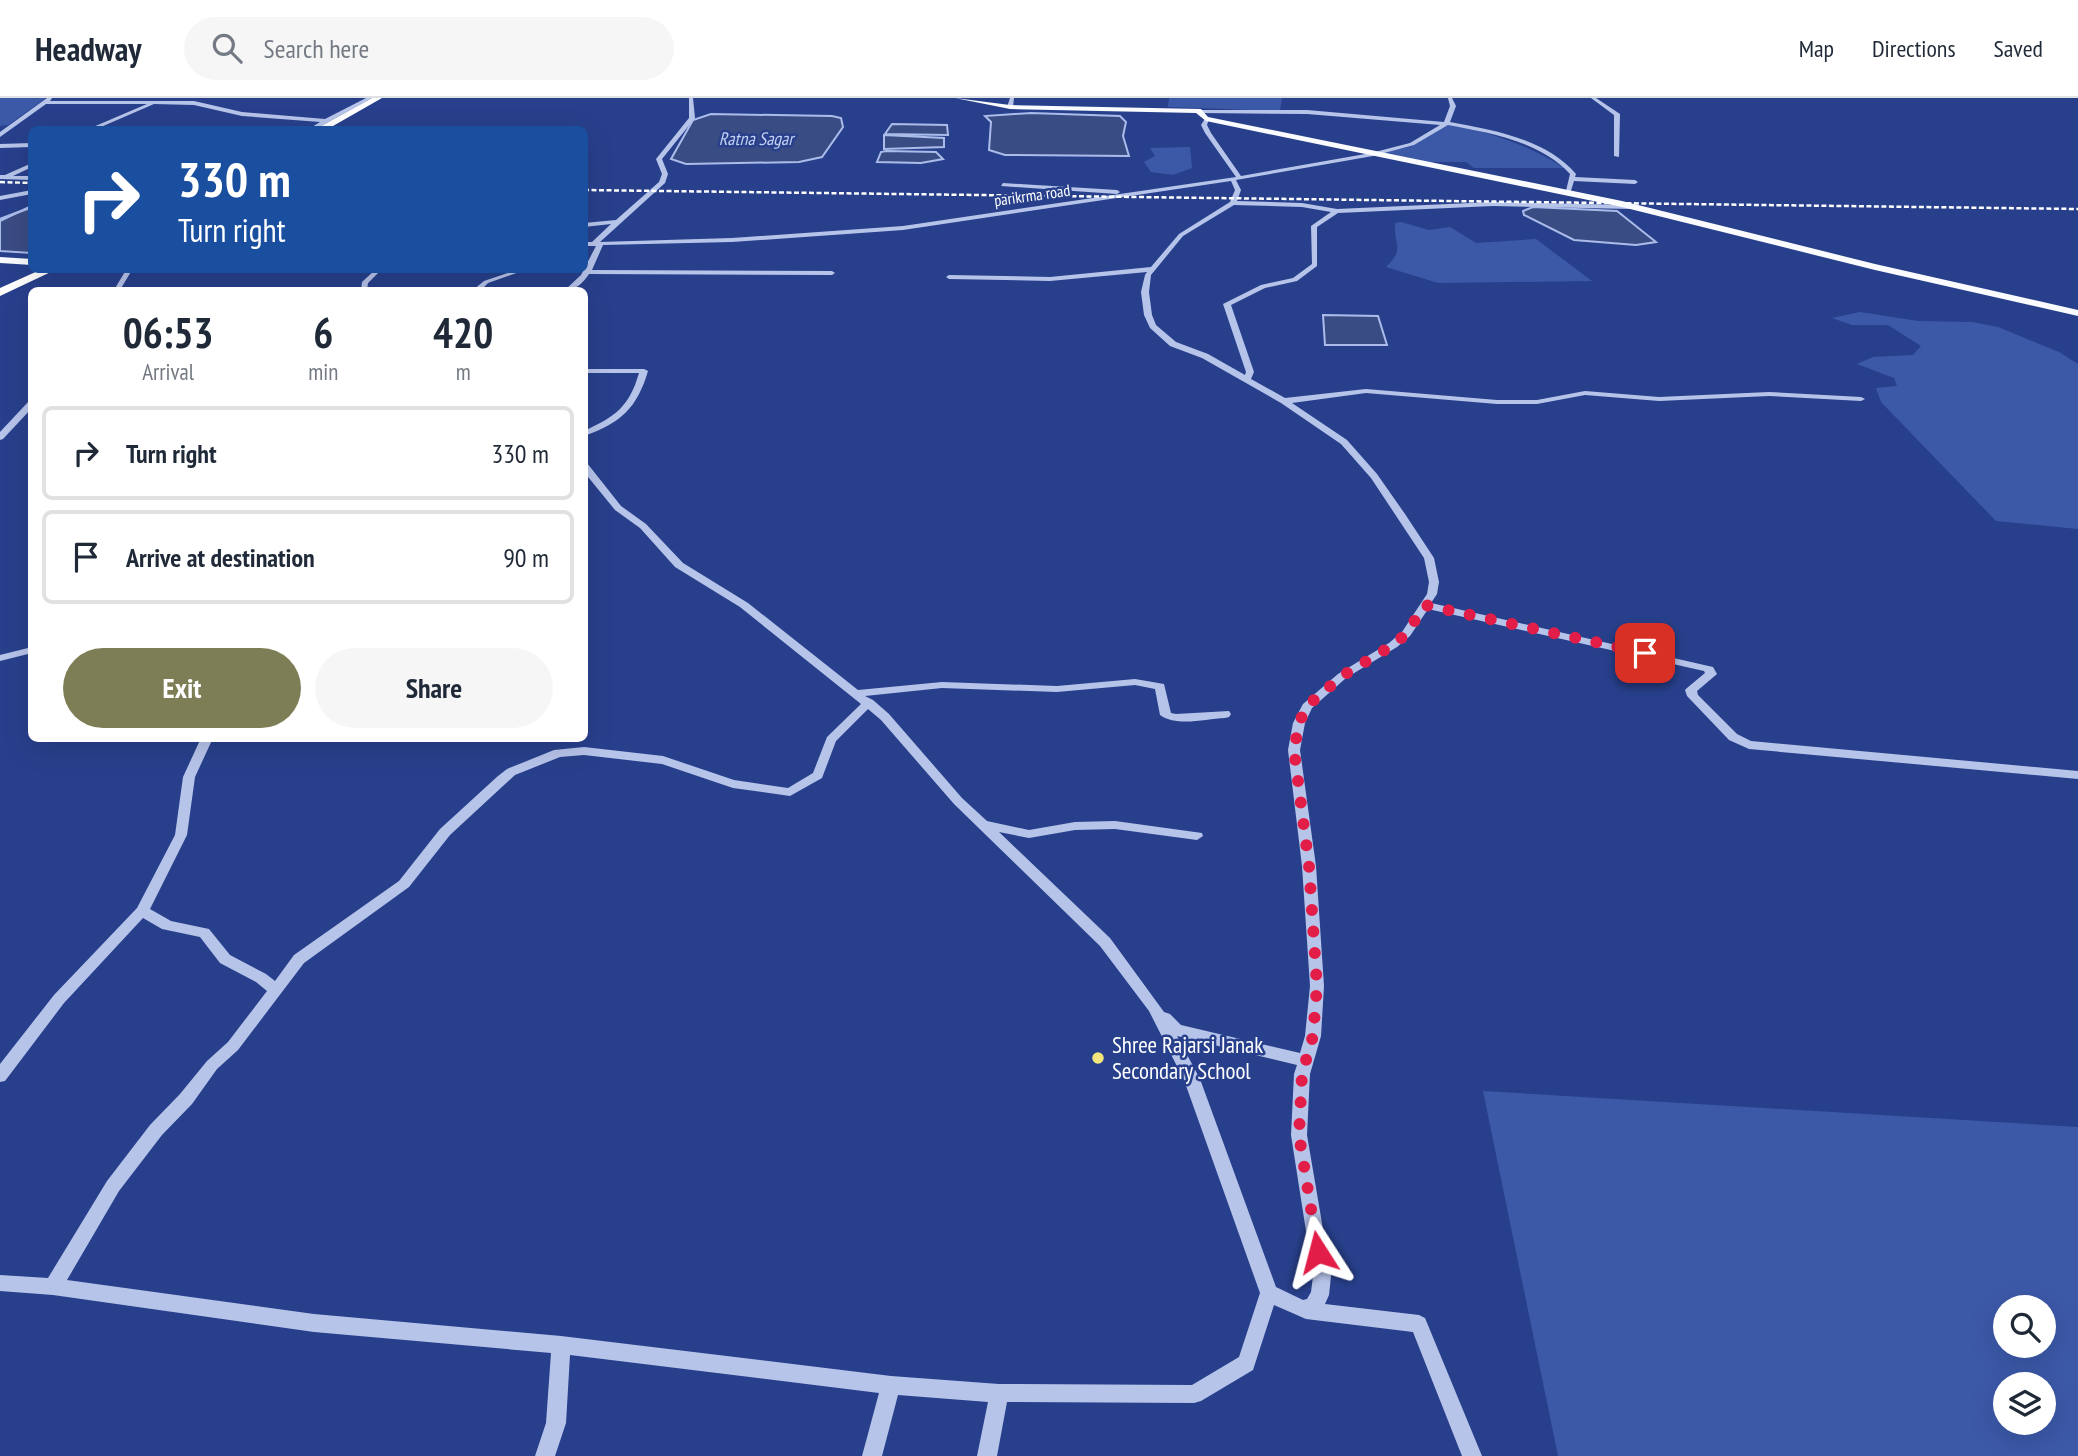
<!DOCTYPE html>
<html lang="en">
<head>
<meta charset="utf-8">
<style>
  :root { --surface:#fff; --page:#f6f6f7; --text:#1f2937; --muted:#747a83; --line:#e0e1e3; --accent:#7e7e56 }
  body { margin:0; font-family:"PT Sans Narrow",sans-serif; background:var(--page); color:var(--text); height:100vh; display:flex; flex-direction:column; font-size:26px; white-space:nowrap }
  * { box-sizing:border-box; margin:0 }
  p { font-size:23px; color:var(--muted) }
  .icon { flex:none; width:38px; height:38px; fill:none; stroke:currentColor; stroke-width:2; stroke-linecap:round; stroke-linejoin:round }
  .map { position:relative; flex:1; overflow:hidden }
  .drawer { position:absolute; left:28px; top:189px; width:560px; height:455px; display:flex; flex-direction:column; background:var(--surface); border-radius:10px; box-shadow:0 7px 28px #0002 }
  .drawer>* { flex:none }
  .guide { position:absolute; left:28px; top:28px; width:560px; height:147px; border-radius:10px; box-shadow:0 7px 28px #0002; background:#1a4fa0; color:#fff; overflow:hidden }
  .fabs { position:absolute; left:1993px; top:1197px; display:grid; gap:14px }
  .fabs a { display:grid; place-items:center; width:63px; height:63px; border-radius:50%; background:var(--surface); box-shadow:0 7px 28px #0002; font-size:35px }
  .pin { position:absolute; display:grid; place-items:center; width:60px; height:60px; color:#fff; margin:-30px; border-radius:14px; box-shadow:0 4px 10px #0006 }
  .me { position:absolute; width:77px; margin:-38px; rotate:351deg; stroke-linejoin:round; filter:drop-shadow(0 0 5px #0008) }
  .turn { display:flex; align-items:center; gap:24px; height:147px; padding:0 35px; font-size:32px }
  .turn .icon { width:91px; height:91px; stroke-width:2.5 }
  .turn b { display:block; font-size:49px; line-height:60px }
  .eta { display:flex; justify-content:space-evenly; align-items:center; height:119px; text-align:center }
  .eta b { font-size:42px; font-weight:600; line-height:49px }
  .button { display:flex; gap:14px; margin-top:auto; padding:14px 35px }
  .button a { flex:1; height:80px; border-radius:42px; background:var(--accent); color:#fff; font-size:28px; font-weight:600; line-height:80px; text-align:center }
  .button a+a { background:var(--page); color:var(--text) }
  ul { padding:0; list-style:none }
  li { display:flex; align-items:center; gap:21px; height:94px; margin:0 14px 10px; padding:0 21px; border:4px solid var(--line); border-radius:10px }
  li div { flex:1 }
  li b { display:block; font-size:26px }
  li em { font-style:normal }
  header { display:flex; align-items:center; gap:42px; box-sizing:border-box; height:98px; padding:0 35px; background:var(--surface); border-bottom:2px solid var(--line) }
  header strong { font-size:33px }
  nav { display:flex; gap:38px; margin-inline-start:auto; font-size:24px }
  .search { width:490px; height:63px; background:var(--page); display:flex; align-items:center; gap:18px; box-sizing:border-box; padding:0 24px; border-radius:38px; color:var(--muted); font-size:26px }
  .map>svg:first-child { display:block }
  .green { fill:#3c59a8; fill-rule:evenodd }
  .water { fill:#3a4c84; stroke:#abbcea; stroke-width:2 }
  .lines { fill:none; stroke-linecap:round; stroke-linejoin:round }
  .stream { stroke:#abbcea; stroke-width:2.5 }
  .minor { fill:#b7c4ea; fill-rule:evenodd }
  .major { fill:#fafbfe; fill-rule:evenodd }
  .highway { fill:#fff; fill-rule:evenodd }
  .rail { stroke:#fff; stroke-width:2.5; stroke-dasharray:5 2.5; stroke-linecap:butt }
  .route { stroke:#e11d48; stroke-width:12; stroke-dasharray:0 21.6 }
  .poi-dot { fill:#f2e67c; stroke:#28408c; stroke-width:2.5 }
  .labels { text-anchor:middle; stroke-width:5; stroke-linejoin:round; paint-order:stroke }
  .far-street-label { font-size:16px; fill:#fff; stroke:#28408c }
  .far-water-label { font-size:18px; font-style:italic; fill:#c2cff1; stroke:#28408c }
  .near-poi-label { font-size:23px; fill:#fff; stroke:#28408c; text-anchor:start }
</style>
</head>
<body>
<header>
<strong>Headway</strong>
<div class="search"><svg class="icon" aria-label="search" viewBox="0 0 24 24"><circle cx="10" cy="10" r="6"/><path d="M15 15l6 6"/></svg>Search here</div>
<nav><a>Map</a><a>Directions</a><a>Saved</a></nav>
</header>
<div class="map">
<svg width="2078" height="1358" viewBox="0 0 2078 1358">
  <rect width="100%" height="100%" fill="#28408c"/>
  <path class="green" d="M0 0H46L8 27 0 28Z
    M1169 0H1282L1280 13 1168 9Z
    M1450 26C1491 35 1529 47 1564 70H1474L1466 64H1421L1378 56 1412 48Z
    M1190 49 1192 70 1173 77 1151 74 1144 64 1155 58 1150 50Z
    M1401 124 1429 132 1450 129 1476 145 1536 141 1592 183 1438 185 1386 169C1405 151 1394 148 1395 125Z
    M1860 214 1918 223 1972 224 1998 229 2059 254 2078 266V431L1996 423 1881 304 1876 290 1897 288 1894 280 1857 266 1873 259 1913 257 1921 248 1888 227H1852L1832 220Z
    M1483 993 2078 1029V1358H1558ZM2044 1209V1248H2006V1209ZM2044 1286V1325H2006V1286Z"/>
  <path class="water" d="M1031 15 1120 18 1126 24 1123 38 1129 58 1005 57 989 52 991 24 985 18Z
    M711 16 832 18 841 20 843 29 822 59 799 64 686 66 671 61 693 22Z
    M892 26 947 27 948 37 885 36Z
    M884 37 944 40V49L884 51Z
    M886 53 936 54 943 61 921 65 877 64 881 54Z
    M31 108V155L0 153V123Z
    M1533 109 1617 113 1656 144 1636 147 1574 142 1524 117 1523 113Z
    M1323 217 1378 218 1387 247H1325Z"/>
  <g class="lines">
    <path class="stream" d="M0 121 32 109"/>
    <path class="minor" d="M47 0H52L50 3H194L242 14 325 21 366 0H372L314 32H307L320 24 242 18 194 7 154 6 94 32H86L147 6H46L0 39V34Z
      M689 0H693L695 20 662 61 668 76 665 85 600 144 732 140 903 128 1236 79 1205 35 1201 27 1206 19 1209 21 1207 27 1211 35 1241 78 1371 55 1410 45 1440 27 1307 16 1201 15 1199 12H1307L1444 24 1450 8 1448 0H1452L1456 8 1450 24C1493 32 1546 41 1576 76L1575 79 1635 82 1638 84 1635 86 1574 83 1570 96 1565 97 1570 76C1540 43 1490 35 1448 27L1414 47 1373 58 1236 82 1241 92 1237 103 1302 105 1337 111 1493 104 1631 107 1634 109 1631 111 1493 108 1338 115 1317 129V168L1297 183 1265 190 1231 207 1254 274 1251 281 1285 300 1366 291 1497 302H1537L1585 293 1659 299 1769 294 1861 299 1865 301 1861 303 1769 298 1659 303 1585 297 1537 306H1497L1366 295 1292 305 1347 342 1377 376 1405 416 1434 460 1439 484 1437 496 1431 505 1713 569 1717 576 1697 593 1698 597 1737 636 1751 643 2078 673V681L1749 651 1729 642 1687 598 1685 592 1687 590 1705 575 1704 573 1428 511 1410 538 1397 549 1346 580 1312 610 1305 625 1300 652 1316 768 1324 888 1321 938 1310 976 1307 1037 1331 1178 1329 1197 1325 1206 1419 1217 1425 1220 1482 1358H1462L1413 1234 1306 1221 1274 1207 1253 1272 1201 1303 1194 1305 1007 1304 997 1358H977L988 1304 898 1297 882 1358H862L879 1295 570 1257 566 1325 555 1358H535L546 1325 551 1255 314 1234 53 1197 0 1193V1177L48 1180 107 1083 150 1027 180 996 207 963 228 944 267 893 256 884 220 865 200 839 162 831 143 820 64 905 5 983 0 984V966L54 897 137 810 175 737 183 679 201 640H213L195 679 187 737 150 811 171 823 209 831 230 857 266 876 275 883 294 857 399 783 440 731 498 678 507 671 554 652 584 649 663 658 734 682 788 690 813 675 827 639 861 606 740 509 675 469 640 430 615 412 584 374V364L587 365 621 408 646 426 683 465 748 505 858 592 942 584 1057 588 1135 581 1164 586 1171 615 1176 616 1229 613 1231 616 1229 619 1225 620C1205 621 1177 629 1160 617L1155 591 1135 587 1057 594 942 590 865 598 873 602 889 616 962 700 987 723 1029 732 1075 724 1115 723 1202 735 1203 738 1197 742 1115 731 1075 732 1029 740 999 734 1110 840 1164 914 1170 916 1181 927 1300 955 1305 938 1310 888 1302 768 1288 652 1293 625 1303 606 1338 576 1389 545 1402 534 1427 496 1429 484 1424 460 1371 380 1341 346 1281 305 1202 260 1170 248 1150 230 1144 217 1141 194 1145 177 1147 174 1050 183 949 181 946 179 949 177 1050 179 1151 169 1179 136 1230 104 1235 92 1231 83 903 132 732 144 603 147 592 172 832 173 835 175 832 177 589 176C583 185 576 192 565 192L581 177 596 148H584V144H592L611 126 584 129V125L616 122 659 84 662 76 656 61 689 20ZM1234 107 1302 109 1331 114 1311 128 1312 166 1293 180 1261 187 1223 206 1246 274 1245 277 1208 256 1176 244 1156 227 1152 217 1149 194 1151 177 1183 138ZM868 611 881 622 954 706 1100 848 1149 913 1184 982 1260 1195 1239 1259 1192 1287 999 1286 891 1278 561 1238 314 1216 67 1182 119 1093 162 1037 192 1006 217 971 238 952 304 865 409 789 450 737 515 677 560 659 584 657 662 666 733 690 790 698 822 680 836 643ZM1177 938 1297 967 1294 976 1291 1037 1313 1178 1311 1194 1307 1201 1303 1202 1276 1189 1200 981Z
      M1010 0H1014L1013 9 1010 11 1007 9Z
      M1591 0H1596L1620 16 1619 59 1614 58V17Z
      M32 45V49L0 50V46Z
      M32 65V69L13 78H32V82L0 81V77H5Z
      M1003 85 1117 92 1120 94 1117 96 1001 88Z
      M32 92V96L0 102V98Z
      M126 172H132L120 192H114Z
      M375 172H381L368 185 367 192H361L362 184Z
      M517 172H525L488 185 481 192H473L484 183Z
      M584 271H644L648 273C637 310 621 325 584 338V333C616 318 629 309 639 275H584Z
      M29 303H32V310L3 341 0 342V334Z
      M32 549V555L0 563V557Z"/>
    <path class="major" d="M955 0 1010 7 1201 11 1208 19 1622 103 1875 166 2078 212V218L1875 172 1622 109 1206 23 1196 15 1010 11Z
      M0 159 32 161V167L0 165Z"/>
    <path class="highway" d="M372 0H382L326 32H314Z
      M40 172H55L0 198V190Z"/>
    <path class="rail" d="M0 84 32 85
      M584 92 2078 111"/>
  </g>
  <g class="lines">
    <path class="route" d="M1318 1154 1299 1037 1302 976 1313 938 1317 888 1309 768 1294 652 1299 625 1307 608 1342 578 1393 547 1406 536 1425 507 1645 555"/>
  </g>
  <circle class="poi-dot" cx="1098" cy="960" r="7"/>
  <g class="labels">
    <g class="far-street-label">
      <text transform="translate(1032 97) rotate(-8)" y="6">parikrma road</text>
    </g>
    <g class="far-water-label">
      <text x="756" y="47">Ratna Sagar</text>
    </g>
    <g class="near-poi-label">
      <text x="1112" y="955">Shree Rajarsi Janak<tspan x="1112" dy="26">Secondary School</tspan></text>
    </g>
  </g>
</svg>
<div class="fabs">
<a><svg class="icon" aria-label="search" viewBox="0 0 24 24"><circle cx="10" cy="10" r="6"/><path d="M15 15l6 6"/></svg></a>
<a><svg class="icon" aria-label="layers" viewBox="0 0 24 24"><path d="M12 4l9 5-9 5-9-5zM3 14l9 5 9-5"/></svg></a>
</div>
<div class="pin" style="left:1645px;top:555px;background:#d93025"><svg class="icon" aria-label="arrive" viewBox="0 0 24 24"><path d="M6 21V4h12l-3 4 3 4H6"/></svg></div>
<svg class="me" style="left:1318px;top:1154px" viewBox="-20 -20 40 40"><path d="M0-17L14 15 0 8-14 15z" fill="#e11d48" stroke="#fff" stroke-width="4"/></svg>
<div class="guide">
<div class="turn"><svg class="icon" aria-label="right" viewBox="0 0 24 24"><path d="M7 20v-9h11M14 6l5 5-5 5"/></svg><div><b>330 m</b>Turn right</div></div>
</div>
<section class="drawer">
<div class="eta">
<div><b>06:53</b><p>Arrival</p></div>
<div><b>6</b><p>min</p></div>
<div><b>420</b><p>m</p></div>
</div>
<ul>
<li><svg class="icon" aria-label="right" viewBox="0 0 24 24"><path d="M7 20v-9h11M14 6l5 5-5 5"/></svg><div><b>Turn right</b></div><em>330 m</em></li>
<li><svg class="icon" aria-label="arrive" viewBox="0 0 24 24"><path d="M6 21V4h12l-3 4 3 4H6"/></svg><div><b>Arrive at destination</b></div><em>90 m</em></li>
</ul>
<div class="button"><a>Exit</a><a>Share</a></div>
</section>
</div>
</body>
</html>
